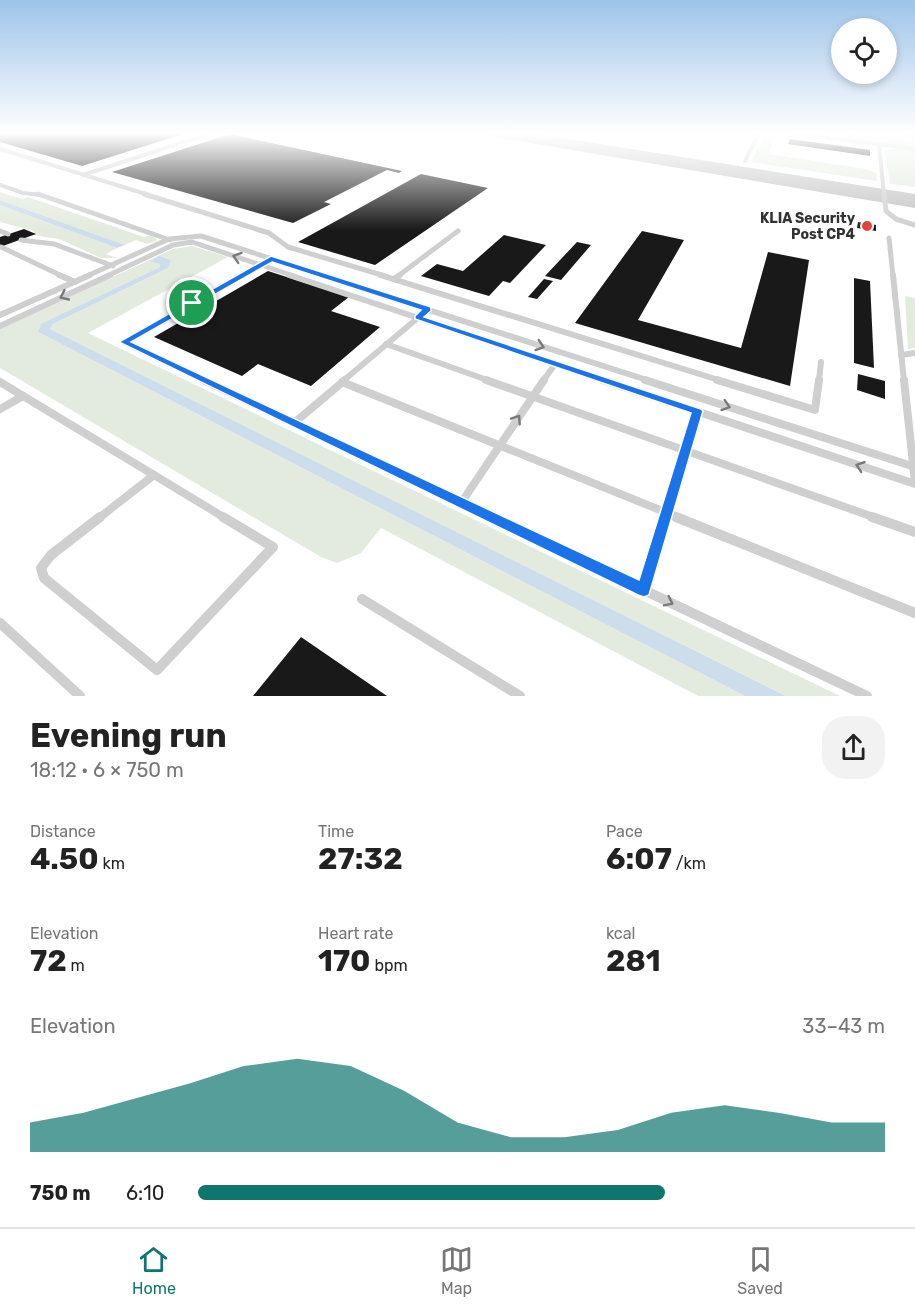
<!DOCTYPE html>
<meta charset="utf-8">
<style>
:root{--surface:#fff;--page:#f2f2f2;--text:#222;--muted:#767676;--line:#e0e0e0;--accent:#0f766e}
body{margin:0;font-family:Rubik,sans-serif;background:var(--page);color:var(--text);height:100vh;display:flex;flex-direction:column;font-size:22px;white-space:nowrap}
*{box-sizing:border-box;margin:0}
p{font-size:20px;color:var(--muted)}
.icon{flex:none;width:33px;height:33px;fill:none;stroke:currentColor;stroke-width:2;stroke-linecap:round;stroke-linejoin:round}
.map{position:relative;height:696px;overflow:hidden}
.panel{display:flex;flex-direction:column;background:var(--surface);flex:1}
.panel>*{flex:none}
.fabs{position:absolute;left:831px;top:18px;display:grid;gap:12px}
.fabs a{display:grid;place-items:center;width:66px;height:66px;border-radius:50%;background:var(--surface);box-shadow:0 3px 9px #0003;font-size:30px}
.pin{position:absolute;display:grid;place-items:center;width:51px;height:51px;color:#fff;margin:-26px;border:3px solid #fff;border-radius:50%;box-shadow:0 2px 6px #0007}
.round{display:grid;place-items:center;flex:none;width:63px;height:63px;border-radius:24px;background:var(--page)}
.head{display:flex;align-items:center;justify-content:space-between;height:102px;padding:0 30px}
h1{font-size:33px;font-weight:700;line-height:45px}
.figures{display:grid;grid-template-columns:repeat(3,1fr);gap:9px;height:102px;padding:6px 30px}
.figures div{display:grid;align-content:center}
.figures b{font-size:30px;font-weight:700}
.figures small{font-size:16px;font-weight:400}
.figures p{font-size:16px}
.chart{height:168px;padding:12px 30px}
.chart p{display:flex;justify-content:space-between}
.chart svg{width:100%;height:108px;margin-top:6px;fill:var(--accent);opacity:.7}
ul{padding:0 30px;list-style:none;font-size:20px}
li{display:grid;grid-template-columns:96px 72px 1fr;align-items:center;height:45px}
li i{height:15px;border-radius:8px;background:var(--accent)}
.menu{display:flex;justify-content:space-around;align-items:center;height:84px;border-top:2px solid var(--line);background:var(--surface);font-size:16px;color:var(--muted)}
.menu a{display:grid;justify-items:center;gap:3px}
.menu .on{color:var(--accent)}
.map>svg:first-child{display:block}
</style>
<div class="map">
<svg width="915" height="696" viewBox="0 0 915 696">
<rect width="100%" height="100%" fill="#fff"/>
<g fill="#e3ebde">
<polygon points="765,133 772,133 775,136 768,154 866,169 876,173 877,181 751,162"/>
<polygon points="846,133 906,140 915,143 915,148 851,140 846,138"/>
<polygon points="898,148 915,151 915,187 890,184 885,150"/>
<polygon points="0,192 22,199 28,197 144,237 150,235 158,240 148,244 136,240 125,245 0,200"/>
<polygon points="0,205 117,248 106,254 117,258 101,258 59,239 33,235 34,231 0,222"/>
<polygon points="192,246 228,257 88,333 840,696 786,696 50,329 53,324 168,268 170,260 159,257 151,260 160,264 160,267 42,324 38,332 745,696 698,696 381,528 361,553 337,563 321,557 0,368 0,329 173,249"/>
<polygon points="905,296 915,298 915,348 908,349"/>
</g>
<g fill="#ceddec">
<polygon points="0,200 125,245 117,248 0,205"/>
<polygon points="159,256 171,260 168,268 53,324 50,329 786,696 745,696 38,332 41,324 160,267 160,264 150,261"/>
</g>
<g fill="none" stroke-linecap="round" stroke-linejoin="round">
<g fill="#c3c3c3" fill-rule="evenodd">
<polygon points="492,133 531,133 915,194 915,208 500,138 494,137"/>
<polygon points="901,133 915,133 915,139 903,137"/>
</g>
</g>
<g fill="#191919">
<polygon points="0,133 183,133 183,134 82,166 0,142"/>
<polygon points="230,134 402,171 399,173 387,170 324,202 331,204 293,223 112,172"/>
<polygon points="790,139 870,150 870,156 788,144"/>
<polygon points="421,174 488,188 375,265 298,242"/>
<polygon points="858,222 876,225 876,231 857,228"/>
<polygon points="24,229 36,234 0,247 0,237"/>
<polygon points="642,231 684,240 638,320 741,348 768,252 809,260 790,386 575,323"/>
<polygon points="504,235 546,245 510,283 503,281 489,296 421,276 437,264 463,271"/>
<polygon points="577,242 591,245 561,280 545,276"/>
<polygon points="268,271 349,297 331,311 380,327 311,386 258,364 242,376 154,337"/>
<polygon points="854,278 870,281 874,368 854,363"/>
<polygon points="544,279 553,281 537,299 528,297"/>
<polygon points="858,374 885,381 885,399 857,390"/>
<polygon points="301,637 387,696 253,696"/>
</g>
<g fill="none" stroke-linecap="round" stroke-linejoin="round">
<g stroke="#cfcfcf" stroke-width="4">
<polyline points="790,133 915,149"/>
<polyline points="879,145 884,195"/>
<polyline points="0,149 149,195"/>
<polyline points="745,161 758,135 755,133"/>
<polyline points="83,175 205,135"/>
<polyline points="0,185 23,193 42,195"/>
</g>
<g stroke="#cfcfcf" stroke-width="5">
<polyline points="38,194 170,240"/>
<polyline points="144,194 269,233 288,247 385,276"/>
<polyline points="884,194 886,211 896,219 915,225"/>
<polyline points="0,231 8,234"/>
<polyline points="889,238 893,276"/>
<polyline points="21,240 54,244 113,266"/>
<polyline points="1,247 62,276"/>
<polyline points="87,276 169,239 201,236 325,276"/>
<polyline points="107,276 173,245 192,242 294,276"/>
<polyline points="240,276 261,264"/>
<polyline points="398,276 458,231"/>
</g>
<g stroke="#cfcfcf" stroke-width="6">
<polyline points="59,275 75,282"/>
<polyline points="289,275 608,381"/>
<polyline points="320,275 650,381"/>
<polyline points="380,275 722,381"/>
<polyline points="893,275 904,381"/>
<polyline points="394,279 400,275"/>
<polyline points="0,315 90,275"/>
<polyline points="0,326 110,275"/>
<polyline points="124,342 206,381"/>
<polyline points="124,342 242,275"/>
<polyline points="386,344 490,381"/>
<polyline points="901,355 915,353"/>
<polyline points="343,381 420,316"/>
<polyline points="543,381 555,364"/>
<polyline points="819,381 821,362"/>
</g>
<g stroke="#cfcfcf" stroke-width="8">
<polyline points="203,380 494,518"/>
<polyline points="486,380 876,518"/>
<polyline points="603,380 915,484"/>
<polyline points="645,380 912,466"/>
<polyline points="717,380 815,410 819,380"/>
<polyline points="904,380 915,482"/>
<polyline points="0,382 154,475"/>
<polyline points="342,382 680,518"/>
<polyline points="0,409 23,396"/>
<polyline points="294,423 345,380"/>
<polyline points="154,475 225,518"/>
<polyline points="461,503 544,380"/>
<polyline points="99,518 154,475"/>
<polyline points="665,518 697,411"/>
</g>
<g stroke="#cfcfcf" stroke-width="10">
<polyline points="100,517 51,555 41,568 44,578 157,670 273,547 223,517"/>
<polyline points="490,517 867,696"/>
<polyline points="676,517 915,613"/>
<polyline points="872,517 915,532"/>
<polyline points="644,590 666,517"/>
<polyline points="362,599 520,696"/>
<polyline points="0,623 80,696"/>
</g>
</g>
<defs><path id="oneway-chevron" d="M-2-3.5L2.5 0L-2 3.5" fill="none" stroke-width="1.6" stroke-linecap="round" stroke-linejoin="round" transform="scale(1.5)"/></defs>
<g stroke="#797979">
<use href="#oneway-chevron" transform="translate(237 257) rotate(-162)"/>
<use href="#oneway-chevron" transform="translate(64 296) rotate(155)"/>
<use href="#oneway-chevron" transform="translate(540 346) rotate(18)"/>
<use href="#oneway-chevron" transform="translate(726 406) rotate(18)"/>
<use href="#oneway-chevron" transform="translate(517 419) rotate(-56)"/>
<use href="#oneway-chevron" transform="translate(860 466) rotate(-161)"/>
<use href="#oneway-chevron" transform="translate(669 602) rotate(26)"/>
</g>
<linearGradient id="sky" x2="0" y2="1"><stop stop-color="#9dc4ea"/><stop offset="0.58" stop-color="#fff"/><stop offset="1" stop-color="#fff" stop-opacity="0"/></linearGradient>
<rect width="915" height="230" fill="url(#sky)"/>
<path fill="#1a73e8" stroke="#fff" stroke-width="1.5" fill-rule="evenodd" d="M271,256L431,307V311L424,317L701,409L703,411L649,595L644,597L638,595L119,342ZM272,262L421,310L415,316V319L691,413L639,580L131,342Z"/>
<circle fill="#e0443d" stroke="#fff" stroke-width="2" cx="867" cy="226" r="6"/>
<g text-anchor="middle" stroke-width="6" stroke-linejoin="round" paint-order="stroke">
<g font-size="14" font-weight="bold" fill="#323232" stroke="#fff" text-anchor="end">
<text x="855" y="223">KLIA Security<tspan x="855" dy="16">Post CP4</tspan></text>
</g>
</g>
</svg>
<div class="fabs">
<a><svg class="icon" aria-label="locate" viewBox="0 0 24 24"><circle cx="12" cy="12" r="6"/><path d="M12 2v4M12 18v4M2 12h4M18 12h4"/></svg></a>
</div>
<div class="pin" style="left:192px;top:303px;background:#1e9e55"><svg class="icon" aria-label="arrive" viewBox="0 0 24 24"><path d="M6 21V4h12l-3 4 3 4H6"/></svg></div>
</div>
<section class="panel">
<div class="head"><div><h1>Evening run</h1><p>18:12 · 6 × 750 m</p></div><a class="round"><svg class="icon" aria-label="share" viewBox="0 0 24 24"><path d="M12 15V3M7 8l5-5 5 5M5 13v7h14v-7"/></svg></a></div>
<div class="figures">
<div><p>Distance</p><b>4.50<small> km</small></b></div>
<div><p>Time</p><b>27:32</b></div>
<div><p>Pace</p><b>6:07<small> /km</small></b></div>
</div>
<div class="figures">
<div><p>Elevation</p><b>72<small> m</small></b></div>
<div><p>Heart rate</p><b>170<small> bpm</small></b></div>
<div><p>kcal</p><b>281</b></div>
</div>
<div class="chart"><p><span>Elevation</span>33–43 m</p>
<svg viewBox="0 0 160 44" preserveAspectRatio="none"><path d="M0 44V32L10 28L20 22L30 16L40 9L50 6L60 9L70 19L80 32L90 38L100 38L110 35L120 28L130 25L140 28L150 32L160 32V44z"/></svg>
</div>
<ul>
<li><b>750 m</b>6:10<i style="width:68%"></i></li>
</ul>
</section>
<nav class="menu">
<a class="on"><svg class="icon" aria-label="home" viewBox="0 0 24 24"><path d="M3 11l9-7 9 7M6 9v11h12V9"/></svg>Home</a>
<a><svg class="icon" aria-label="map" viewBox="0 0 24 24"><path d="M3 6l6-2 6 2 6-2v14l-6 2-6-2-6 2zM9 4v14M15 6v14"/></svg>Map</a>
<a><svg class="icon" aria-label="saved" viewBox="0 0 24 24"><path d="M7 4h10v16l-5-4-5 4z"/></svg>Saved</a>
</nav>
